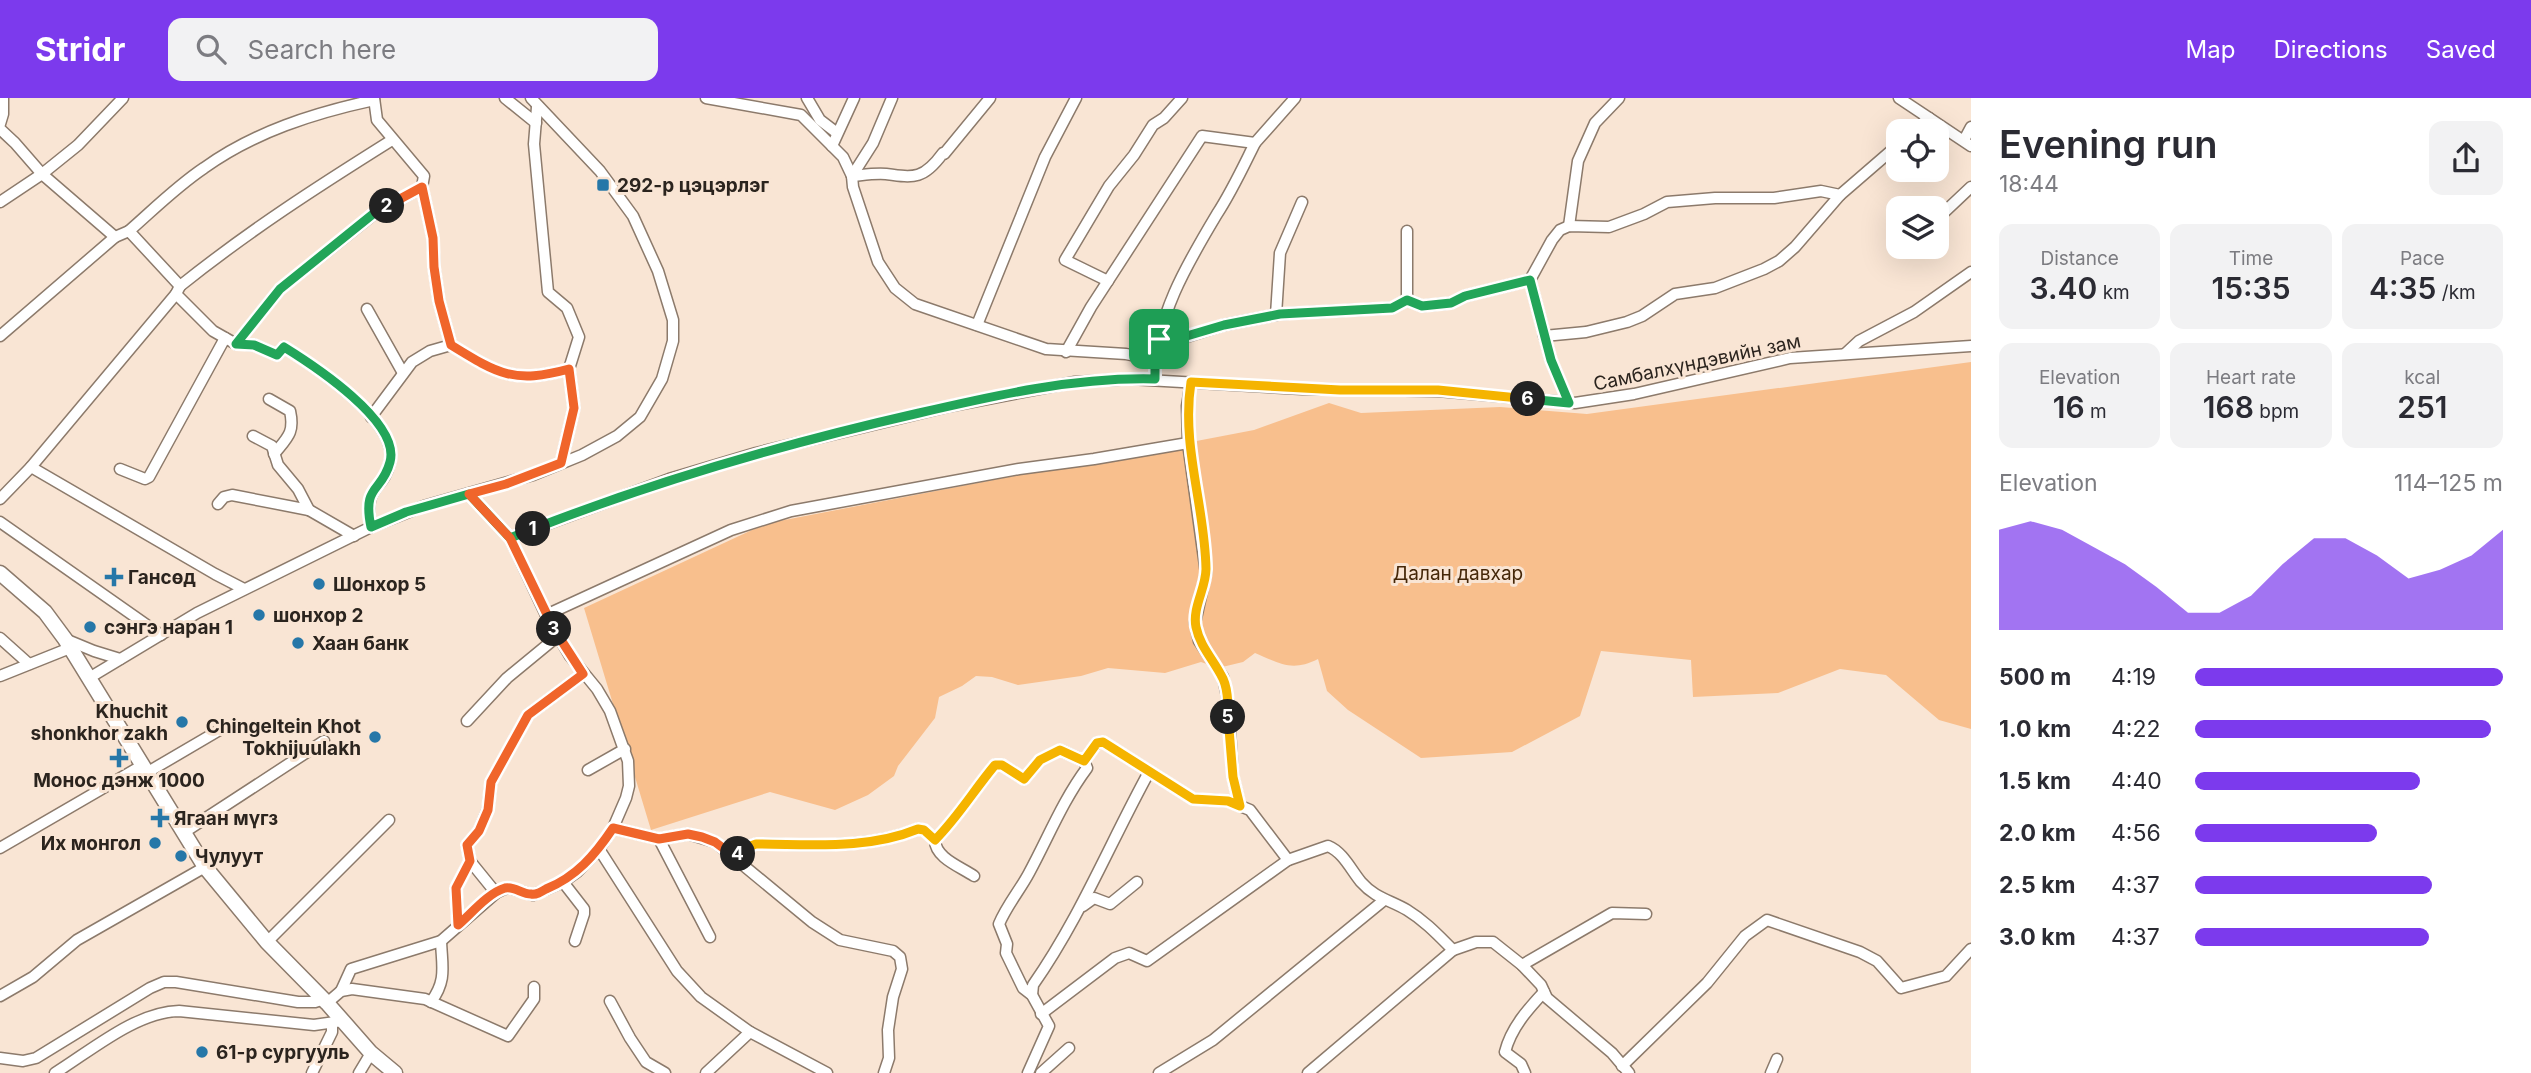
<!DOCTYPE html>
<meta charset="utf-8">
<style>
:root{--surface:#fff;--page:#f2f2f3;--text:#2b2b33;--muted:#7c7c81;--accent:#7c3aed}
body{margin:0;font-family:Inter,sans-serif;background:var(--page);color:var(--text);height:100vh;display:flex;flex-direction:column;font-size:26px;white-space:nowrap}
*{box-sizing:border-box;margin:0}
p{font-size:23px;color:var(--muted)}
.icon{flex:none;width:38px;height:38px;fill:none;stroke:currentColor;stroke-width:2;stroke-linecap:round;stroke-linejoin:round}
.map{position:relative;flex:1;overflow:hidden}
.panel{display:flex;flex-direction:column;background:var(--surface);width:560px}
.panel>*{flex:none}
.buttons{position:absolute;left:1886px;top:21px;display:grid;gap:14px}
.buttons a{display:grid;place-items:center;width:63px;height:63px;border-radius:14px;background:var(--surface);box-shadow:0 7px 28px #0002;font-size:35px}
.pin{position:absolute;display:grid;place-items:center;width:60px;height:60px;color:#fff;margin:-30px;border-radius:14px;box-shadow:0 4px 10px #0006}
.km{position:absolute;width:35px;height:35px;margin:-18px;border-radius:50%;background:#222;color:#fff;font-size:19px;line-height:35px;text-align:center}
.round{display:grid;place-items:center;flex:none;width:74px;height:74px;border-radius:14px;background:var(--page)}
.overview{display:flex;align-items:center;justify-content:space-between;height:119px;padding:0 28px}
h1{font-size:38px;font-weight:600;line-height:52px}
.stats{display:grid;grid-template-columns:repeat(3,1fr);gap:10px;height:119px;padding:7px 28px}
.stats div{display:grid;align-content:center;border-radius:14px;background:var(--page);text-align:center}
.stats b{font-size:30px;font-weight:600}
.stats small{font-size:19px;font-weight:400}
.stats p{font-size:19px}
.chart{height:196px;padding:14px 28px}
.chart p{display:flex;justify-content:space-between}
.chart svg{width:100%;height:126px;margin-top:7px;fill:var(--accent);opacity:.7}
ul{padding:0 28px;list-style:none;font-size:23px}
li{display:grid;grid-template-columns:112px 84px 1fr;align-items:center;height:52px}
li i{height:18px;border-radius:9px;background:var(--accent)}
header{display:flex;align-items:center;gap:42px;box-sizing:border-box;height:98px;padding:0 35px;background:var(--accent);color:#fff}
header strong{font-size:33px}
nav{display:flex;gap:38px;margin-inline-start:auto;font-size:24px}
.search{width:490px;height:63px;background:var(--page);display:flex;align-items:center;gap:18px;box-sizing:border-box;padding:0 24px;border-radius:14px;color:var(--muted);font-size:26px}
main{display:flex;flex:1;min-height:0}
.map>svg:first-child{display:block}
</style>
<header>
<strong>Stridr</strong>
<div class="search"><svg class="icon" aria-label="search" viewBox="0 0 24 24"><circle cx="10" cy="10" r="6"/><path d="M15 15l6 6"/></svg>Search here</div>
<nav><a>Map</a><a>Directions</a><a>Saved</a></nav>
</header>
<main>
<div class="map">
<svg width="1971" height="975" viewBox="0 0 1971 975">
<rect width="100%" height="100%" fill="#f9e5d4"/>
<path fill="#f8bf8d" d="M1971,264V631L1939,622L1886,577L1840,571L1778,595L1693,599L1691,562L1601,553L1580,618L1512,654L1421,660L1348,612L1327,593L1318,561C1292,574 1281,566 1255,555L1243,564L1218,570L1201,564L1165,575L1108,570L1081,578L1018,587L992,579L976,578L962,588L939,599L935,620L898,668L894,678L868,697L835,712L770,694L651,732L584,510L752,432L774,424L1254,332L1329,305L1361,315L1500,309L1587,316Z"/>
<g fill="none" stroke-linecap="round" stroke-linejoin="round">
<defs>
<g id="minor">
<polyline points="505,0 536,25"/>
<polyline points="706,0 801,17 843,59 852,78 853,89 878,164 895,190 915,206 1046,251 1126,256 1155,262"/>
<polyline points="807,0 820,22 837,35"/>
<polyline points="1899,0 1929,20 1913,33"/>
<polyline points="537,9 534,46 548,194 567,210 579,239 569,271 574,310 561,365"/>
<polyline points="1929,20 1971,48"/>
<polyline points="0,26 3,16 3,0"/>
<path d="M0,31L15,45L42,76L115,139L129,133L180,188L176,196L213,233L236,246L254,247L277,257L284,249C313,267 400,324 390,364C383,395 363,385 371,429"/>
<polyline points="1964,42 1971,29"/>
<polyline points="832,48 854,0"/>
<path d="M852,78C863,77 875,75 886,76C915,80 924,81 943,55L944,56L990,0"/>
<polyline points="852,78 873,45 892,0"/>
<polyline points="422,89 433,140 434,169 439,203 451,247"/>
<polyline points="0,104 42,76 78,47 123,0"/>
<polyline points="1937,121 1971,89"/>
<polyline points="1569,128 1578,63 1595,25 1619,0"/>
<path d="M129,133C153,112 177,88 204,70C254,34 314,15 374,2"/>
<polyline points="1407,133 1407,202"/>
<polyline points="1108,183 1065,162 1109,88 1134,57 1153,27 1164,20 1182,0"/>
<path d="M180,188C250,132 317,89 392,42"/>
<polyline points="367,211 403,275"/>
<polyline points="1276,217 1280,155 1302,104"/>
<polyline points="977,227 1045,59 1076,0"/>
<polyline points="0,238 115,139"/>
<polyline points="1544,238 1586,234 1627,224 1642,218 1675,196 1715,190 1764,171 1779,163 1795,149 1840,97"/>
<polyline points="1159,241 1180,241 1224,227 1280,216 1392,210 1407,202 1422,208 1451,205 1465,198 1530,182"/>
<polyline points="236,246 280,191 374,116 422,89 424,78 377,22 374,0"/>
<polyline points="1066,254 1091,209 1202,38 1255,45 1295,0"/>
<polyline points="1845,256 1859,243 1914,214 1971,174"/>
<path d="M1155,281C1154,221 1187,166 1217,116C1232,93 1243,69 1255,45"/>
<path d="M269,301L290,313C295,335 287,340 274,356"/>
<polyline points="1569,305 1551,262 1530,182 1552,142 1560,132 1569,128 1609,129 1644,116 1667,104 1715,100 1774,100 1821,93 1840,97 1899,46"/>
<path d="M371,319L412,264L430,253L451,247C498,276 514,286 569,271"/>
<polyline points="253,338 272,348 278,367 298,391 309,412 354,438"/>
<polyline points="1188,345 1206,475 1195,525 1199,543 1223,579 1228,603 1233,679 1240,708"/>
<polyline points="31,369 215,476 244,491"/>
<polyline points="120,371 145,381 149,379 225,240"/>
<polyline points="0,401 31,369 176,196"/>
<polyline points="218,406 224,399 232,397 309,412"/>
<polyline points="0,424 161,537"/>
<polyline points="510,440 669,381 756,355 951,308 1075,284 1130,281 1302,291 1438,293 1575,305 1634,296 1790,260 1971,248"/>
<polyline points="546,517 731,432 791,413 1019,371 1094,361 1188,345 1187,308 1191,284"/>
<polyline points="0,540 29,566"/>
<polyline points="65,541 94,553 120,561"/>
<polyline points="0,578 70,550"/>
<polyline points="89,580 197,515 371,429 424,408 533,377 582,357 617,338 640,319 662,281 673,243 673,222 658,173 633,118 600,73 531,0"/>
<polyline points="467,623 507,580 558,538"/>
<polyline points="588,672 625,651"/>
<polyline points="148,674 223,630"/>
<polyline points="613,730 659,741 688,736 715,744 812,824 840,842 893,853 900,859 902,871 893,899 888,932 889,960 884,975"/>
<polyline points="183,735 324,643"/>
<polyline points="659,741 710,839"/>
<path d="M935,742C958,719 974,692 995,667H1002L1024,681L1040,662L1060,652L1084,663L1097,645L1103,644L1193,701L1228,703L1250,712L1288,762"/>
<polyline points="0,750 143,667"/>
<polyline points="599,751 677,873 701,899 750,934 827,975"/>
<path d="M735,759L745,750L756,746C811,746 866,752 918,731L924,732L935,742C935,760 961,769 974,778"/>
<polyline points="563,784 584,811 584,816 575,843"/>
<polyline points="496,795 470,763 467,747 479,733 488,711 491,684 528,617 583,576"/>
<polyline points="1083,808 1094,800 1110,806 1137,784"/>
<polyline points="458,827 456,790 470,763"/>
<polyline points="267,844 389,722"/>
<polyline points="1522,867 1612,815 1646,816"/>
<polyline points="341,893 351,871 441,843 496,795 504,791 510,790 533,797 563,784 577,774 599,751 613,730 626,700 629,688 628,663 610,613 597,591 570,558 546,517 510,440 469,396"/>
<path d="M1032,897L1033,887C1080,820 1110,745 1149,674"/>
<polyline points="0,898 33,879 77,842 205,769"/>
<polyline points="610,903 630,940 646,964 665,975"/>
<path d="M431,904C447,882 442,869 441,843"/>
<polyline points="327,905 341,893 352,891 425,901 508,938 534,901 534,889"/>
<path d="M1041,916L1115,860L1129,855L1147,863L1288,762L1328,748C1343,754 1351,772 1361,784C1375,800 1390,802 1407,812C1425,823 1438,837 1453,852L1476,844H1493L1522,867L1541,887L1547,900L1612,955L1629,975"/>
<polyline points="0,960 23,963 36,960 150,890 164,884 176,884 298,904 315,904 324,901"/>
<polyline points="1622,968 1707,885 1745,838 1767,822 1860,854 1877,863 1901,890 1946,878 1971,851"/>
<path d="M55,975C92,952 136,914 179,913L314,927L342,923"/>
<polyline points="312,975 332,934 332,925"/>
<polyline points="359,975 371,955"/>
<polyline points="706,975 750,934"/>
<path d="M1028,975L1049,928L1032,897L1023,890L1006,855L1007,846L999,826C1007,807 1020,792 1029,775C1048,740 1063,702 1087,670L1084,663"/>
<polyline points="1041,975 1069,950"/>
<polyline points="1159,975 1213,942 1383,803"/>
<polyline points="1308,975 1453,852"/>
<path d="M1525,975L1521,966L1505,954C1511,930 1528,911 1544,894"/>
<polyline points="1771,975 1777,961"/>
</g>
<polyline id="major" points="0,475 45,514 65,541 205,769 267,844 327,905 371,955 395,975"/>
</defs>
<use href="#minor" stroke="#8c7a6b" stroke-width="13"/>
<use href="#major" stroke="#8c7a6b" stroke-width="17"/>
<use href="#minor" stroke="#fff" stroke-width="10"/>
<use href="#major" stroke="#fff" stroke-width="14"/>
</g>
<g fill="none" stroke-linecap="round" stroke-linejoin="round">
<defs>
<path id="split-1" d="M533,431C659,382 787,345 919,315C997,297 1075,279 1155,281V262L1159,241"/>
<path id="split-2" d="M387,108L373,116L280,191L236,246L254,247L277,257L284,249C313,267 401,324 390,364C382,395 362,386 371,429L406,414L469,396L510,440L533,431"/>
<path id="split-3" d="M387,108L422,89L433,140L434,169L439,203L451,247C498,276 514,286 569,271L574,310L561,365L506,386L469,396L510,440L554,531"/>
<path id="split-4" d="M554,531L583,576L528,617L491,684L488,712L479,733L467,747L470,763L456,790L458,827C471,816 488,795 505,790C514,788 522,796 531,796C536,797 541,794 546,791C576,779 595,757 613,730L659,741L688,736L702,739L715,744L735,759L738,756"/>
<path id="split-5" d="M738,756L745,750L756,746C811,746 867,752 918,731L924,732L935,742C958,719 974,692 995,667H1002L1024,681L1040,662L1060,652L1084,663L1097,645L1103,644L1193,701L1228,703L1240,708L1233,679L1228,619"/>
<path id="split-6" d="M1228,619C1228,605 1228,588 1221,577C1212,560 1200,548 1196,529C1192,510 1206,490 1206,471C1205,408 1181,348 1191,284L1340,292H1438L1528,301"/>
<polyline id="split-7" points="1159,241 1180,240 1224,227 1280,216 1392,210 1407,202 1422,208 1451,205 1465,198 1530,182 1551,262 1569,305 1528,301"/>
</defs>
<use href="#split-1" stroke="#fff" stroke-width="14"/>
<use href="#split-2" stroke="#fff" stroke-width="14"/>
<use href="#split-3" stroke="#fff" stroke-width="14"/>
<use href="#split-4" stroke="#fff" stroke-width="14"/>
<use href="#split-5" stroke="#fff" stroke-width="14"/>
<use href="#split-6" stroke="#fff" stroke-width="14"/>
<use href="#split-7" stroke="#fff" stroke-width="14"/>
<use href="#split-1" stroke="#22a559" stroke-width="9"/>
<use href="#split-2" stroke="#22a559" stroke-width="9"/>
<use href="#split-3" stroke="#f0652b" stroke-width="9"/>
<use href="#split-4" stroke="#f0652b" stroke-width="9"/>
<use href="#split-5" stroke="#f5b400" stroke-width="9"/>
<use href="#split-6" stroke="#f5b400" stroke-width="9"/>
<use href="#split-7" stroke="#22a559" stroke-width="9"/>
</g>
<g fill="#2677a8" stroke="#f9e5d4" stroke-width="2.5">
<rect x="596" y="80" width="14" height="14" rx="3.5"/>
<path d="M110.5 468.5h7v7h7v7h-7v7h-7v-7h-7v-7h7z"/>
<circle cx="319" cy="486" r="7"/>
<circle cx="259" cy="517" r="7"/>
<circle cx="90" cy="529" r="7"/>
<circle cx="298" cy="545" r="7"/>
<circle cx="182" cy="624" r="7"/>
<circle cx="375" cy="639" r="7"/>
<path d="M115.5 649.5h7v7h7v7h-7v7h-7v-7h-7v-7h7z"/>
<path d="M156.5 709.5h7v7h7v7h-7v7h-7v-7h-7v-7h7z"/>
<circle cx="155" cy="745" r="7"/>
<circle cx="181" cy="758" r="7"/>
<circle cx="202" cy="954" r="7"/>
</g>
<g text-anchor="middle" stroke-width="6" stroke-linejoin="round" paint-order="stroke">
<g font-size="19" font-weight="bold" fill="#2b241e" stroke="#f9e5d4" text-anchor="start">
<text x="617" y="94">292-р цэцэрлэг</text>
<text x="128" y="486">Гансөд</text>
<text x="333" y="493">Шонхор 5</text>
<text x="273" y="524">шонхор 2</text>
<text x="104" y="536">сэнгэ наран 1</text>
<text x="312" y="552">Хаан банк</text>
<text x="168" y="620" text-anchor="end">Khuchit<tspan x="168" dy="22">shonkhor zakh</tspan></text>
<text x="361" y="635" text-anchor="end">Chingeltein Khot<tspan x="361" dy="22">Tokhijuulakh</tspan></text>
<text x="119" y="689" text-anchor="middle">Монос дэнж 1000</text>
<text x="174" y="727">Ягаан мүгз</text>
<text x="141" y="752" text-anchor="end">Их монгол</text>
<text x="195" y="765">Чулуут</text>
<text x="216" y="961">61-р сургууль</text>
</g>
<g font-size="19" fill="#2b241e" stroke="#f9e5d4">
<text transform="translate(1697 264) rotate(-12)" y="7">Самбалхүндэвийн зам</text>
</g>
<g font-size="19" fill="#452708" stroke="#f9e5d4">
<text x="1458" y="482">Далан давхар</text>
</g>
</g>
</svg>
<div class="buttons">
<a><svg class="icon" aria-label="locate" viewBox="0 0 24 24"><circle cx="12" cy="12" r="6"/><path d="M12 2v4M12 18v4M2 12h4M18 12h4"/></svg></a>
<a><svg class="icon" aria-label="layers" viewBox="0 0 24 24"><path d="M12 4l9 5-9 5-9-5zM3 14l9 5 9-5"/></svg></a>
</div>
<div class="pin" style="left:1159px;top:241px;background:#1e9e55"><svg class="icon" aria-label="arrive" viewBox="0 0 24 24"><path d="M6 21V4h12l-3 4 3 4H6"/></svg></div>
<b class="km" style="left:533px;top:431px">1</b>
<b class="km" style="left:387px;top:108px">2</b>
<b class="km" style="left:554px;top:531px">3</b>
<b class="km" style="left:738px;top:756px">4</b>
<b class="km" style="left:1228px;top:619px">5</b>
<b class="km" style="left:1528px;top:301px">6</b>
</div>
<section class="panel">
<div class="overview"><div><h1>Evening run</h1><p>18:44</p></div><a class="round"><svg class="icon" aria-label="share" viewBox="0 0 24 24"><path d="M12 15V3M7 8l5-5 5 5M5 13v7h14v-7"/></svg></a></div>
<div class="stats">
<div><p>Distance</p><b>3.40<small> km</small></b></div>
<div><p>Time</p><b>15:35</b></div>
<div><p>Pace</p><b>4:35<small> /km</small></b></div>
</div>
<div class="stats">
<div><p>Elevation</p><b>16<small> m</small></b></div>
<div><p>Heart rate</p><b>168<small> bpm</small></b></div>
<div><p>kcal</p><b>251</b></div>
</div>
<div class="chart"><p><span>Elevation</span>114–125 m</p>
<svg viewBox="0 0 160 44" preserveAspectRatio="none"><path d="M0 44V9L10 6L20 9L30 15L40 21L50 29L60 38L70 38L80 32L90 21L100 12L110 12L120 18L130 26L140 23L150 18L160 9V44z"/></svg>
</div>
<ul>
<li><b>500 m</b>4:19<i style="width:100%"></i></li>
<li><b>1.0 km</b>4:22<i style="width:96%"></i></li>
<li><b>1.5 km</b>4:40<i style="width:73%"></i></li>
<li><b>2.0 km</b>4:56<i style="width:59%"></i></li>
<li><b>2.5 km</b>4:37<i style="width:77%"></i></li>
<li><b>3.0 km</b>4:37<i style="width:76%"></i></li>
</ul>
</section>
</main>
